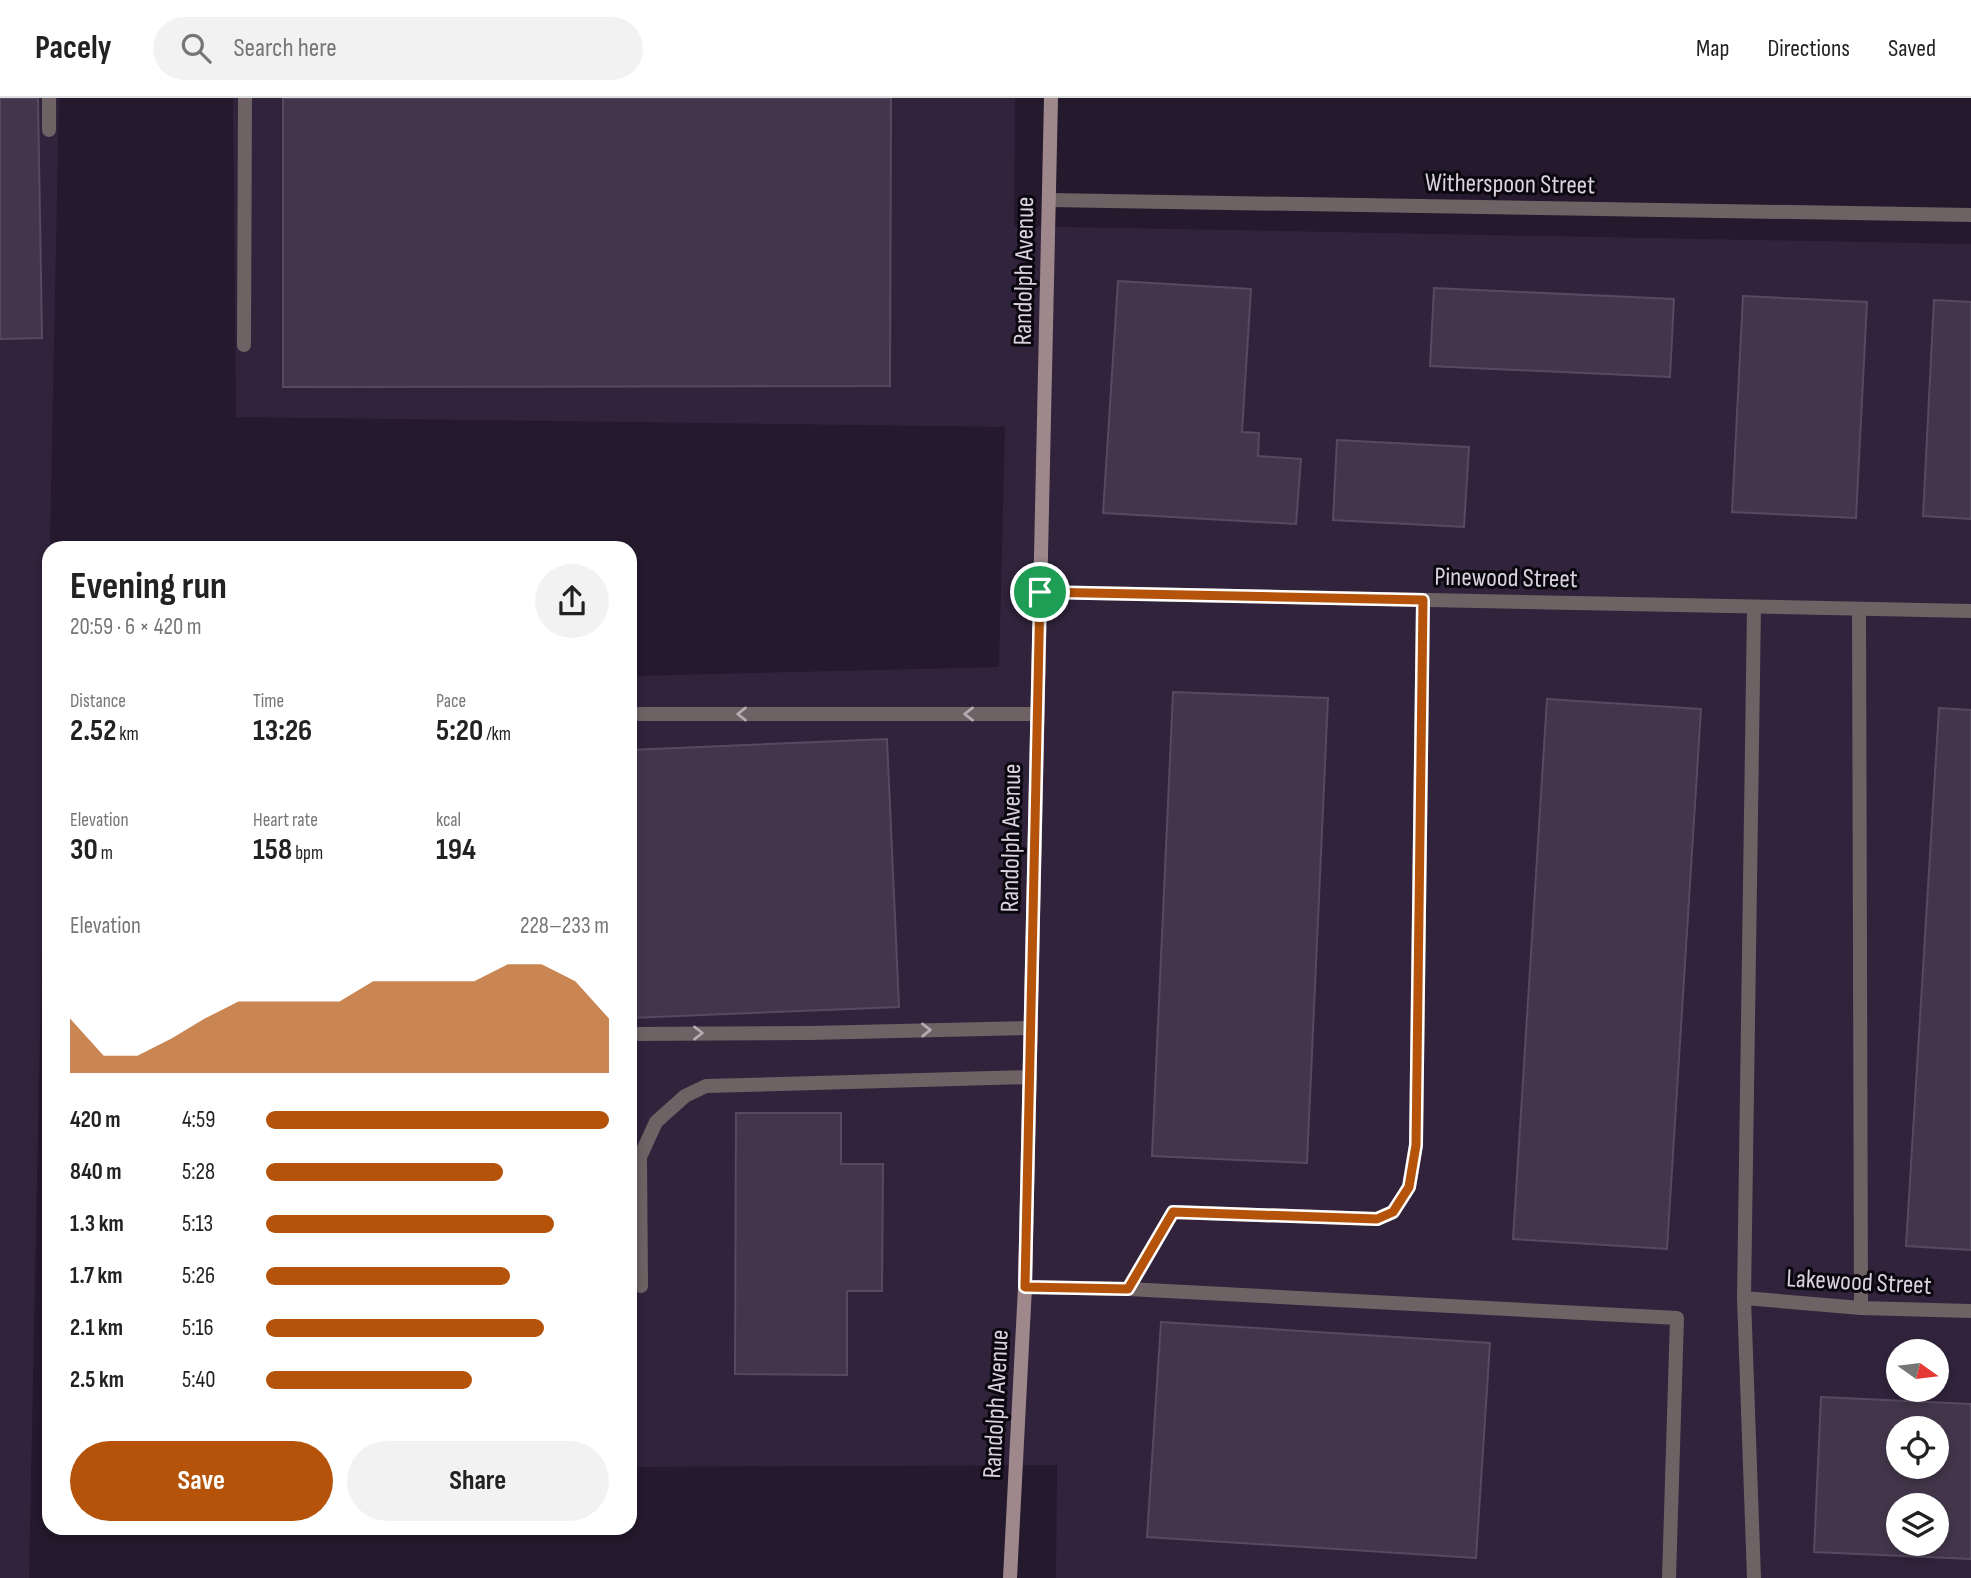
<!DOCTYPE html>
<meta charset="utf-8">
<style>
:root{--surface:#fff;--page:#f2f2f2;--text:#222;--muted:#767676;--line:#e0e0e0;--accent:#b45309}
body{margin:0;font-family:"Sofia Sans Condensed",sans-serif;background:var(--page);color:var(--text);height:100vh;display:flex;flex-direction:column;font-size:26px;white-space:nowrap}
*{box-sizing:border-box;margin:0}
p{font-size:23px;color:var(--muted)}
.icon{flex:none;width:38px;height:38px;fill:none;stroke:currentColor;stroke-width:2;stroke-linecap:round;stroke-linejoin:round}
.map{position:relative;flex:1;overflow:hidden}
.drawer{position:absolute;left:42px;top:443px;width:595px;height:994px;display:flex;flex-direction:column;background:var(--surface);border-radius:21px;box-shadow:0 4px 10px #0003}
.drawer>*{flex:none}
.needle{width:46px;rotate:104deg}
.fabs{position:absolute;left:1886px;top:1241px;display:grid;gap:14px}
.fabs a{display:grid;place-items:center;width:63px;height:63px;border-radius:50%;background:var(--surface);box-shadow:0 4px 10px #0003;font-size:35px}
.pin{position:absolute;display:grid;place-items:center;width:60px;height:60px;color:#fff;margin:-30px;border:4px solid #fff;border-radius:50%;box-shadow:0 2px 7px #0007}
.round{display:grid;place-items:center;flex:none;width:74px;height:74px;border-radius:37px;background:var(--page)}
.head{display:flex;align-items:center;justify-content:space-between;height:119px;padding:0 28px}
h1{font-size:38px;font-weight:700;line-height:52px}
.stats{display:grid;grid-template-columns:repeat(3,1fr);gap:10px;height:119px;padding:7px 28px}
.stats div{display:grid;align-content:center}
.stats b{font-size:30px;font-weight:700}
.stats small{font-size:19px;font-weight:400}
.stats p{font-size:19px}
.chart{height:196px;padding:14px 28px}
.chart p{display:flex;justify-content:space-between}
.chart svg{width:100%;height:126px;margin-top:7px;fill:var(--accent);opacity:.7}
.cta{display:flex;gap:14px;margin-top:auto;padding:14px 28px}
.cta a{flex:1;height:80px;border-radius:42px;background:var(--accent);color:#fff;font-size:28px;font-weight:700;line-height:80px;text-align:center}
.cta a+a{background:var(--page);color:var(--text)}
ul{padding:0 28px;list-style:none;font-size:23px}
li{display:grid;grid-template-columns:112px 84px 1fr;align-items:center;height:52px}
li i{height:18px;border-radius:9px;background:var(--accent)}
header{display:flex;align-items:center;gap:42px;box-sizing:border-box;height:98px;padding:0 35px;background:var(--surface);border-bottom:2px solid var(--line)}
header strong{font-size:33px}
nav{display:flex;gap:38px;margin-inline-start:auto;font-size:24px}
.search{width:490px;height:63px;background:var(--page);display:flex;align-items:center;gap:18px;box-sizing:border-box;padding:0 24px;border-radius:38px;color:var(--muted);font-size:26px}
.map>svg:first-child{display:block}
</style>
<header>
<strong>Pacely</strong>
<div class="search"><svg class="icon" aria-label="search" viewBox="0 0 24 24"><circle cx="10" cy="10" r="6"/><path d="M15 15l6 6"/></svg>Search here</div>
<nav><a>Map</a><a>Directions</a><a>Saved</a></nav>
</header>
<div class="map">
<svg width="1971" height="1480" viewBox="0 0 1971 1480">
<rect width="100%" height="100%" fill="#25192d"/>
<g fill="#30233b" fill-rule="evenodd">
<polygon points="0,0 59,0 29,1480 0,1480"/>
<path d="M233,0H1015L1014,128L1971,146V1480H1056L1057,1367L630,1369V578L999,569L1005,329L236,319ZM1899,1253H1937V1292H1899ZM1899,1330H1937V1368H1899ZM1899,1407H1937V1446H1899Z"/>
</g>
<g fill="#43364b" stroke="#564a60" stroke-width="2" fill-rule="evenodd">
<polygon points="0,0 38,0 42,240 0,241"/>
<polygon points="283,0 891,0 890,288 283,289"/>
<polygon points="1118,183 1251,191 1242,334 1259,335 1258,358 1301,361 1296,426 1103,415"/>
<polygon points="1434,190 1674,201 1670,279 1430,268"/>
<polygon points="1743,198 1867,204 1856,420 1732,414"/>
<polygon points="1934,202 1971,204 1971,421 1923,418"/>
<polygon points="1337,342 1469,349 1464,429 1333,422"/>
<polygon points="1173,594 1328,600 1307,1065 1152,1058"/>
<polygon points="1547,601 1701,611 1667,1151 1513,1141"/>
<polygon points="1939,610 1971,612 1971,1152 1906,1148"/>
<polygon points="887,641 899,909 630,920 630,652"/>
<polygon points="736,1015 841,1015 841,1066 883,1066 882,1193 847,1193 847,1277 735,1276"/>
<polygon points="1161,1224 1490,1245 1476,1460 1147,1439"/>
<path d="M1821,1299L1971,1306V1461L1814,1454ZM1899,1330H1937V1368H1899ZM1899,1407H1937V1446H1899Z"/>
</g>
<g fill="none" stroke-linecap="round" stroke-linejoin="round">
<g stroke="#6f6264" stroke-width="14">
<polyline points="49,0 49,32"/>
<polyline points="244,247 245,0"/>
<polyline points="1754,509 1744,1200 1754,1480"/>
<polyline points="1859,511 1861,1210"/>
<polyline points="630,616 1037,616"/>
<polyline points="630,936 810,935 1030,930"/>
<polyline points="641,1188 640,1059 656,1024 685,998 706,988 1030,979"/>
<polyline points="1025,1189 1128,1191 1677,1220 1669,1480"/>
<polyline points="1128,1191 1173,1114 1377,1121 1393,1114 1409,1089 1416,1047 1423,502"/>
<polyline points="1744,1200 1861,1210 1971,1213"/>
</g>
<g stroke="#6f6264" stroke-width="14">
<polyline points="1049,102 1971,117"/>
<polyline points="1040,494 1971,513"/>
</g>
<polyline stroke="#9e888c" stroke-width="14" points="1010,1480 1025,1189 1051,0"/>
</g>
<defs><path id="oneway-chevron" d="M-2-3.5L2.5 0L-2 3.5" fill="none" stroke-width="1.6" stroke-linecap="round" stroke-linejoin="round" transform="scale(1.75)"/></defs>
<g stroke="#b4abb4">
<use href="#oneway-chevron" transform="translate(742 616) rotate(180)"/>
<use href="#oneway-chevron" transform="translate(969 616) rotate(180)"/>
<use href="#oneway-chevron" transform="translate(926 932) rotate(-1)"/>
<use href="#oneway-chevron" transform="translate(698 935)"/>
</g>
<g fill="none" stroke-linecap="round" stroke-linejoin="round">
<defs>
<polygon id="route" points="1040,494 1423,502 1416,1047 1409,1089 1393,1114 1377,1121 1173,1114 1128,1191 1025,1189"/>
</defs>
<use href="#route" stroke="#fff" stroke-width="14"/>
<use href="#route" stroke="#b45309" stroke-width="9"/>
</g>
<g text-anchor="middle" stroke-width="6" stroke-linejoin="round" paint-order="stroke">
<g font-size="26" fill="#d9d2df" stroke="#0b070f">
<text transform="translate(1510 85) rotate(1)" y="9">Witherspoon Street</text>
<text transform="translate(1023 173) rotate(-89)" y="9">Randolph Avenue</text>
<text transform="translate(1506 479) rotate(1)" y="9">Pinewood Street</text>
<text transform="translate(1010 740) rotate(-89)" y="9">Randolph Avenue</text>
<text transform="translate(1859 1183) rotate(3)" y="9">Lakewood Street</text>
<text transform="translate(995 1306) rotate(-87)" y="9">Randolph Avenue</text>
</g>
</g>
</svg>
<div class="fabs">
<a><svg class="needle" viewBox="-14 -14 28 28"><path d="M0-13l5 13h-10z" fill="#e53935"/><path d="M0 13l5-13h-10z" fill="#767676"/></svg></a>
<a><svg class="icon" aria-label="locate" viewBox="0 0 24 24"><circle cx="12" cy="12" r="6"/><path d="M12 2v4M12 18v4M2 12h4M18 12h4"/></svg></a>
<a><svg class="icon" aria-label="layers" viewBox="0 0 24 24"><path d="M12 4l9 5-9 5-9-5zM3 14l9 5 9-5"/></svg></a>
</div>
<div class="pin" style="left:1040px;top:494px;background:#1e9e55"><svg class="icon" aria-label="arrive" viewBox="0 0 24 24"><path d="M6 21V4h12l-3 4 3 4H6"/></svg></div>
<section class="drawer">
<div class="head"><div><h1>Evening run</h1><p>20:59 · 6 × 420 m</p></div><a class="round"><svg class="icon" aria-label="share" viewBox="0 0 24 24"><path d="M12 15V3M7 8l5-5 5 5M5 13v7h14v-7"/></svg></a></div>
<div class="stats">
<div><p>Distance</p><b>2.52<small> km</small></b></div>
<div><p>Time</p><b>13:26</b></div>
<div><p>Pace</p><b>5:20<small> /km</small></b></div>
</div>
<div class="stats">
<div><p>Elevation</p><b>30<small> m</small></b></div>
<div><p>Heart rate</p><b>158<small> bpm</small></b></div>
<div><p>kcal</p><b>194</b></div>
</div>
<div class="chart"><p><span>Elevation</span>228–233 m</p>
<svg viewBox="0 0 160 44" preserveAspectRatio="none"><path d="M0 44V25L10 38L20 38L30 32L40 25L50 19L60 19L70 19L80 19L90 12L100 12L110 12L120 12L130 6L140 6L150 12L160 25V44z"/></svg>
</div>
<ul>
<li><b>420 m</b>4:59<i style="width:100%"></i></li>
<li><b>840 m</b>5:28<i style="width:69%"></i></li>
<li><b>1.3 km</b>5:13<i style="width:84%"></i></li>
<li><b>1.7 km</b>5:26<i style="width:71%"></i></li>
<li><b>2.1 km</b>5:16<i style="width:81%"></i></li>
<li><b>2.5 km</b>5:40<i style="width:60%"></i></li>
</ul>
<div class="cta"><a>Save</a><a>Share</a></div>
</section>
</div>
